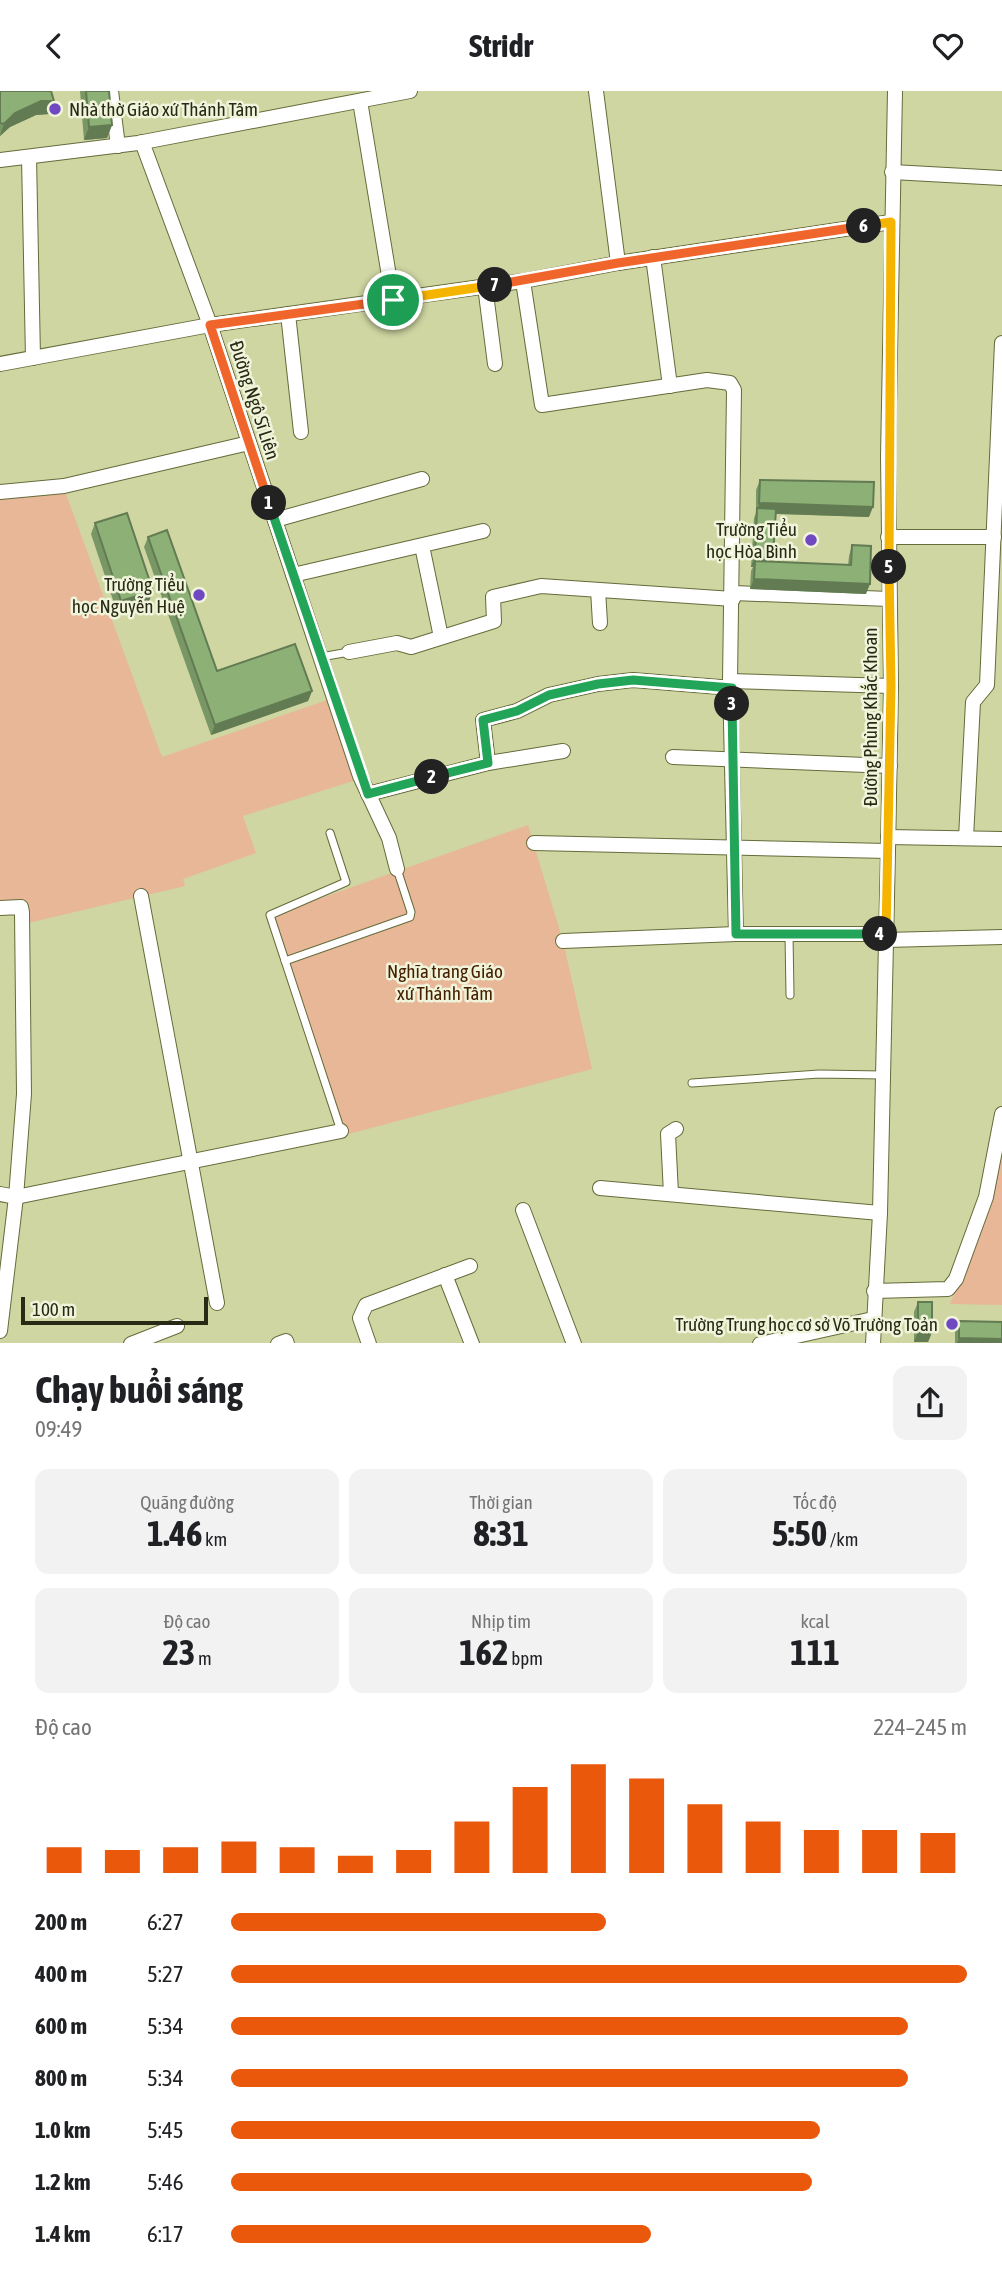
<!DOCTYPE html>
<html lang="vi">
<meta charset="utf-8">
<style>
:root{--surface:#fff;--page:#f2f2f2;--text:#202124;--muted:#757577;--accent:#ea580c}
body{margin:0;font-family:"Asap Condensed",sans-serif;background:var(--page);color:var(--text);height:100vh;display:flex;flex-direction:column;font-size:26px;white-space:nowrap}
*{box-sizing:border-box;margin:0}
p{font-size:23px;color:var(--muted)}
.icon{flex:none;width:38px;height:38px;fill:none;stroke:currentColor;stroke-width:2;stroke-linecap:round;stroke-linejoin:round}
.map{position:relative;height:1252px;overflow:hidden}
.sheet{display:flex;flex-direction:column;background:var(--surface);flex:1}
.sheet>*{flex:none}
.scale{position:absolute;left:21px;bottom:18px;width:187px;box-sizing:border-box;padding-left:7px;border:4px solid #282a15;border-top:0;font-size:19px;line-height:24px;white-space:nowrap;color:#282a15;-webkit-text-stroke:5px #f0f4da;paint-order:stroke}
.pin{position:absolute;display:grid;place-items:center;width:60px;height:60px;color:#fff;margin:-30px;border:4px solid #fff;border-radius:50%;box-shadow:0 2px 7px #0007}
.km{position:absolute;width:35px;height:35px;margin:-18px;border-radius:50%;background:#222;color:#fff;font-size:19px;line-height:35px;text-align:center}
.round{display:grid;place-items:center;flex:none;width:74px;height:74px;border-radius:14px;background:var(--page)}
.overview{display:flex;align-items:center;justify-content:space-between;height:119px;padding:0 35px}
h1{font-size:38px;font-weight:700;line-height:52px}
.metrics{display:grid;grid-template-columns:repeat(3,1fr);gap:10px;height:119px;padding:7px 35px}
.metrics div{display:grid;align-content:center;border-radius:14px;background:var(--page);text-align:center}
.metrics b{font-size:35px;font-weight:700}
.metrics small{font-size:19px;font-weight:400}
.metrics p{font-size:19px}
.chart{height:196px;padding:14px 35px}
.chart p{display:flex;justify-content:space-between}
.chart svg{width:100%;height:126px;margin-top:7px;stroke:var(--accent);stroke-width:6}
ul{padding:0 35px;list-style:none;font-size:23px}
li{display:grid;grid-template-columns:112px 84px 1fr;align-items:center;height:52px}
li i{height:18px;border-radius:9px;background:var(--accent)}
header{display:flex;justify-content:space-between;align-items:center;height:91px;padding:0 35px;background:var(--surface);font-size:32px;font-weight:700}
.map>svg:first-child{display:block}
</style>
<header><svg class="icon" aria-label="back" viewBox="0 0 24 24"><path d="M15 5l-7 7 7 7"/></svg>Stridr<svg class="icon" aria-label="heart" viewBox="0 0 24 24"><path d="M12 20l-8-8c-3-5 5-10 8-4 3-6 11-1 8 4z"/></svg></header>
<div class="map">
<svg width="1002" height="1253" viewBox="0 0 1002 1253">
<rect width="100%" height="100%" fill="#cfd6a2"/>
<g fill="#e7b798">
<polygon points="65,400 162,666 330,608 356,689 243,725 256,762 183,788 185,795 28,832 27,821 0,813 0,405"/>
<polygon points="528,734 563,850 592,978 345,1044 273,824"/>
<polygon points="1002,1053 1002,1214 950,1213 958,1193"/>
</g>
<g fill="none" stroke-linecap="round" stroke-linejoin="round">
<defs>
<g id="service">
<polyline points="321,566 349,561"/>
<polyline points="330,742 346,791 270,824 341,1040"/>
<polyline points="789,844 790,904"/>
<polyline points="285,870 410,826 411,821 397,778"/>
<polyline points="692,992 819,983 883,984"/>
</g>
<g id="minor">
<polyline points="111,0 118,55"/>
<polyline points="596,0 618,172"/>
<polyline points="360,10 393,209"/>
<polyline points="142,51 210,234 360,685 389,747 397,778"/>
<polyline points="29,66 33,267"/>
<polyline points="0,69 138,52 410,0"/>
<polyline points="892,81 1002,87"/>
<polyline points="653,166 670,295"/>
<polyline points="523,190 542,314 707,289 730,292 734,299 730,590 736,843"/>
<polyline points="485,195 495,273"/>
<polyline points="288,223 301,341"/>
<polyline points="0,273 210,234 523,190 618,172 891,131"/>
<polyline points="0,401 64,395 249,352"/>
<polyline points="275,429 422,388"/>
<polyline points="888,446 994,446"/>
<polyline points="422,455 441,546"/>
<polyline points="293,484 483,440"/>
<polyline points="598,499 600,532"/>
<polyline points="733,502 889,508"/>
<polyline points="349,561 397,552 411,556 494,530 493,506 541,495 733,508"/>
<polyline points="730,590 891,595"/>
<polyline points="673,666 890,675"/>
<polyline points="488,672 483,629 517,620 549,604 598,593 633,589 732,597"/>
<polyline points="368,703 488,672 563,660"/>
<polyline points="888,746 1002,748"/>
<polyline points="966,747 973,611 987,594 1002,252"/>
<polyline points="534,752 888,760"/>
<polyline points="141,805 217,1212"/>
<polyline points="0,817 21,816 22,821 24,1003 16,1106 0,1240"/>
<polyline points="886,849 1002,846"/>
<polyline points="563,850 736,843 886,843"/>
<polyline points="600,1097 880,1122"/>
<polyline points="0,1103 16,1106 341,1040"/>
<polyline points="671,1103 668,1043 676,1038"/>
<polyline points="523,1119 574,1253"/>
<polyline points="445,1184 472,1253"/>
<polyline points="874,1200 948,1198 956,1188 986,1106 1002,1023"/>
<polyline points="131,1253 177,1235"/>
<polyline points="278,1253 286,1250 287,1253"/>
<polyline points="369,1253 360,1227 366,1214 470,1175"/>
<polyline points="760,1253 873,1228"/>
<polyline points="873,1253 880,1122 888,760 891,595 888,366 895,0"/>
</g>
</defs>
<use href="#service" stroke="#666b3a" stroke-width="9"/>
<use href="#minor" stroke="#666b3a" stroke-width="16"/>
<use href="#service" stroke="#fff" stroke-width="7"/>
<use href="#minor" stroke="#fff" stroke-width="14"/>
</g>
<g fill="#789765">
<polygon points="0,0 54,10 49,23 36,24 10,36 0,45"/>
<polygon points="80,0 109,0 112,34 107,47 84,49"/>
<polygon points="760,389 869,426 776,423 773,467 772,471 848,474 849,465 852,454 866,503 750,498 751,480 753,476 751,476 754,427 756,422 756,399"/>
<polygon points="95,432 153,500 149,510 117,521 91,443"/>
<polygon points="148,446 217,580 312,600 308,610 211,644 144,456"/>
<polygon points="918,1211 932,1241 928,1251 914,1251 914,1221"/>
<polygon points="959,1230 1002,1252 955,1252 955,1240"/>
</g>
<g fill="#627b53">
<polygon points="41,10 54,10 49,23 36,24 10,36 0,45 4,33 15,22"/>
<polygon points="112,34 107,47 84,49 89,36"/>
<polygon points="759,412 873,416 869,426 757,422"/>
<polygon points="755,466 773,467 770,477 755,470 753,476 751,476"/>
<polygon points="754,488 870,493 866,503 750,498"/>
<polygon points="153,500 149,510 117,521 121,510"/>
<polygon points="312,600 308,610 211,644 215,634"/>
<polygon points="918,1241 932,1241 928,1251 914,1251"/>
<polygon points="959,1247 1002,1248 1002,1252 957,1252"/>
</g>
<g fill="#8cb076" stroke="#627b53" stroke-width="2">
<polygon points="0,0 51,0 54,10 41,10 15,22 4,33 0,32"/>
<polygon points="86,0 109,0 112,34 89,36"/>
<polygon points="760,389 874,391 873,416 759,412"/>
<polygon points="757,417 776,418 773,467 755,466"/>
<polygon points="127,422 153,500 121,510 95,432"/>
<polygon points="167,439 217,580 295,553 312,600 215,634 148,446"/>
<polygon points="852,454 871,455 870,493 754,488 755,470 851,474"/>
<rect x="918" y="1211" width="14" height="30"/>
<polygon points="959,1230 1002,1231 1002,1248 959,1247"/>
</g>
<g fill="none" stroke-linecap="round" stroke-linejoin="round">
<defs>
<polyline id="split-1" points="269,412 210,234 393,209"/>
<polyline id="split-2" points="269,412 368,703 432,686"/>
<polyline id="split-3" points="432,686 488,672 483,629 517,620 549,604 598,593 633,589 732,597 732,613"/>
<polyline id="split-4" points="732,613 736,843 880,843"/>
<polyline id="split-5" points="880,843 886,843 891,595 889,476"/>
<polyline id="split-6" points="864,135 891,131 889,476"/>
<polyline id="split-7" points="495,194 618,172 864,135"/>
<polyline id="split-8" points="393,209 495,194"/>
</defs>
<use href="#split-1" stroke="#fff" stroke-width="14"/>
<use href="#split-2" stroke="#fff" stroke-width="14"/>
<use href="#split-3" stroke="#fff" stroke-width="14"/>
<use href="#split-4" stroke="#fff" stroke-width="14"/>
<use href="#split-5" stroke="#fff" stroke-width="14"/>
<use href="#split-6" stroke="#fff" stroke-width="14"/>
<use href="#split-7" stroke="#fff" stroke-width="14"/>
<use href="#split-8" stroke="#fff" stroke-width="14"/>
<use href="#split-1" stroke="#f0652b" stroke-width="9"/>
<use href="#split-2" stroke="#22a559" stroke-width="9"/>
<use href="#split-3" stroke="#22a559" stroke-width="9"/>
<use href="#split-4" stroke="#22a559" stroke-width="9"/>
<use href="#split-5" stroke="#f5b400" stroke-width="9"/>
<use href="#split-6" stroke="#f5b400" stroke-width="9"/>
<use href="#split-7" stroke="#f0652b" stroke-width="9"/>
<use href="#split-8" stroke="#f5b400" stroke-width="9"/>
</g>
<g fill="#7049c2" stroke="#f0f4da" stroke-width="2.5">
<circle cx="55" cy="18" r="7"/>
<circle cx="811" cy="449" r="7"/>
<circle cx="199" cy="504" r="7"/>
<circle cx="952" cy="1233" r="7"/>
</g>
<g text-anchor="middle" stroke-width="5" stroke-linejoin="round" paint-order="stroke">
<g font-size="19" fill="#282a15" stroke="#f0f4da" text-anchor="end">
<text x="69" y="25" text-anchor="start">Nhà thờ Giáo xứ Thánh Tâm</text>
<text x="797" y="445">Trường Tiểu<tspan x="797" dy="22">học Hòa Bình</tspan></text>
<text x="185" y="500">Trường Tiểu<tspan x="185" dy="22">học Nguyễn Huệ</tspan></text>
<text x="938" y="1240">Trường Trung học cơ sở Võ Trường Toản</text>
</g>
<g font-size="19" fill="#282a15" stroke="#f0f4da">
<text transform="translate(255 309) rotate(72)" y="7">Đường Ngô Sĩ Liên</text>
<text transform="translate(870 626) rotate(-90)" y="7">Đường Phùng Khắc Khoan</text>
</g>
<g font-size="19" fill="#472001" stroke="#f0f4da">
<text x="445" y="887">Nghĩa trang Giáo<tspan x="445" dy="22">xứ Thánh Tâm</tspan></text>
</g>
</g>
</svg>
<div class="scale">100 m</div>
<div class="pin" style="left:393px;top:209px;background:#1e9e55"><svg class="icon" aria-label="arrive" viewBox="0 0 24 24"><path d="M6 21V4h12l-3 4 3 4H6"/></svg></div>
<b class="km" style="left:269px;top:412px">1</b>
<b class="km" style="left:432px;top:686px">2</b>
<b class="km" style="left:732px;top:613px">3</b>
<b class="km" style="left:880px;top:843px">4</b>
<b class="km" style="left:889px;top:476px">5</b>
<b class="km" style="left:864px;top:135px">6</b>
<b class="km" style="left:495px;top:194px">7</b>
</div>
<section class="sheet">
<div class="overview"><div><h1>Chạy buổi sáng</h1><p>09:49</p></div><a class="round"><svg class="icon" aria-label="share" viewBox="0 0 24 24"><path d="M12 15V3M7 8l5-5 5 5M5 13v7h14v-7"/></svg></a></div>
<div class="metrics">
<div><p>Quãng đường</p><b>1.46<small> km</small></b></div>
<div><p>Thời gian</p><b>8:31</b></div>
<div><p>Tốc độ</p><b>5:50<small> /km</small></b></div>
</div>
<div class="metrics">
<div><p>Độ cao</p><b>23<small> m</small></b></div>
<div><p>Nhịp tim</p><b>162<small> bpm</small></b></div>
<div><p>kcal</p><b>111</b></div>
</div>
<div class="chart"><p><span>Độ cao</span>224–245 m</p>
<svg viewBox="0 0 160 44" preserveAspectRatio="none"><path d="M5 44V35M15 44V36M25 44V35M35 44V33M45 44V35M55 44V38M65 44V36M75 44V26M85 44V14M95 44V6M105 44V11M115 44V20M125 44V26M135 44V29M145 44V29M155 44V30"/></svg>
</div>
<ul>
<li><b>200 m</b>6:27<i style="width:51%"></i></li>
<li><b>400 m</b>5:27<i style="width:100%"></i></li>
<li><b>600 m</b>5:34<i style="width:92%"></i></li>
<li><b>800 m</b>5:34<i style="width:92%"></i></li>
<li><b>1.0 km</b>5:45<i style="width:80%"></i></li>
<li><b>1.2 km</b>5:46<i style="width:79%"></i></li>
<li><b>1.4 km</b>6:17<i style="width:57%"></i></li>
</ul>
</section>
